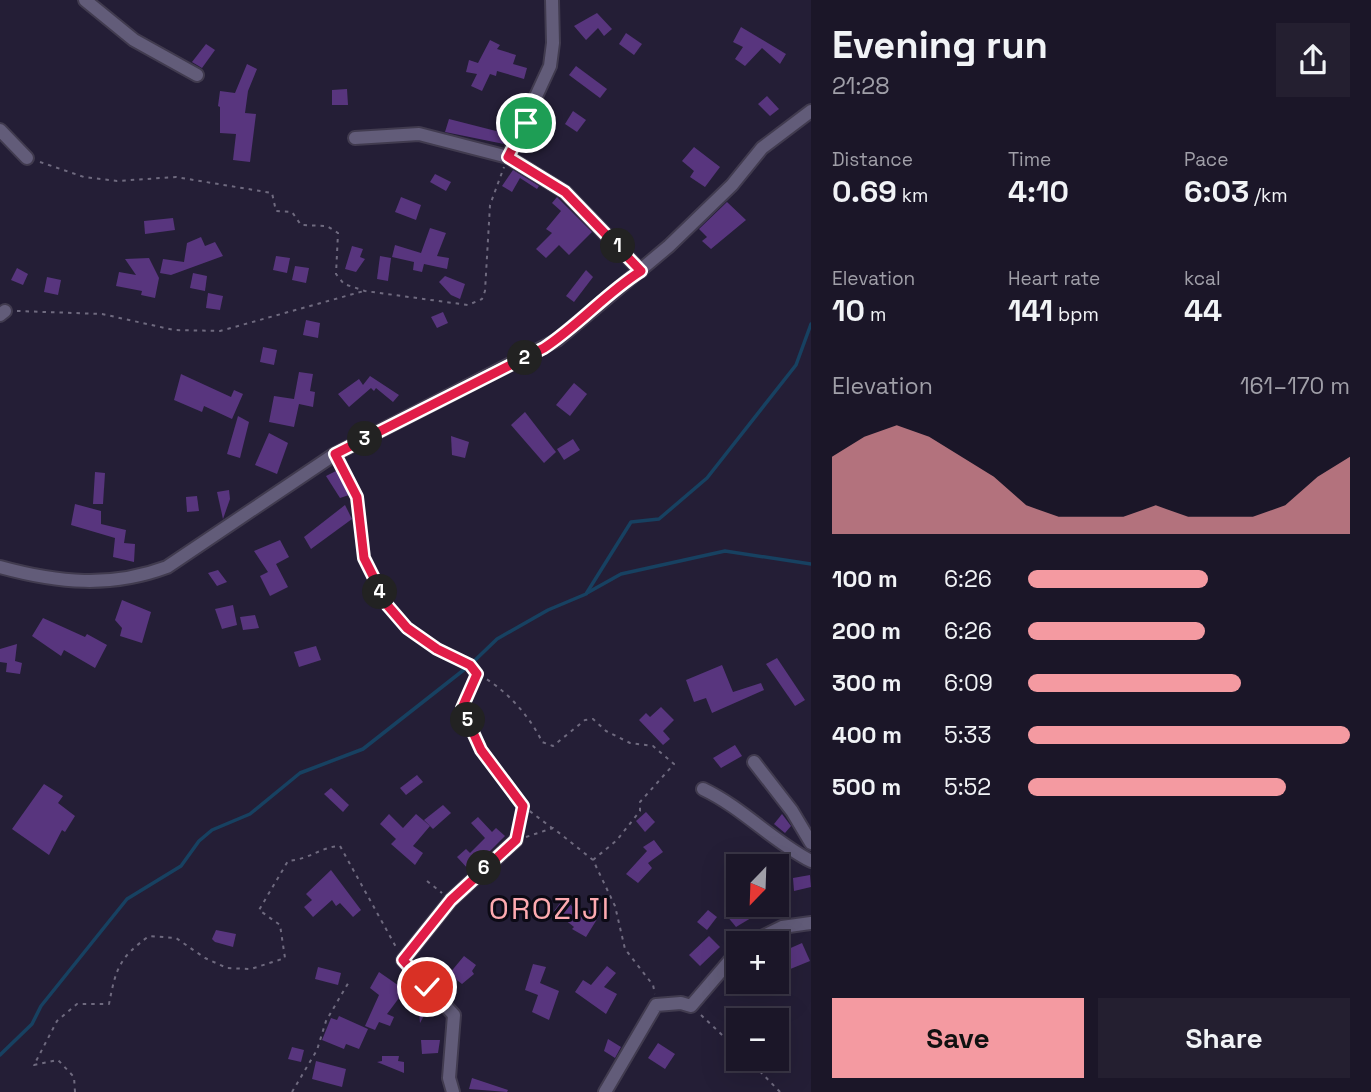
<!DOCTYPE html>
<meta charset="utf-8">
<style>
:root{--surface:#1b1628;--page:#241f30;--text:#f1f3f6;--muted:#a09fa8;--line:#393545;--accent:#f49aa1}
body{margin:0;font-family:"Space Grotesk",sans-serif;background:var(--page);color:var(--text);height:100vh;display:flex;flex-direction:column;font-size:26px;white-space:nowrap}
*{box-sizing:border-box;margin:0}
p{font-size:23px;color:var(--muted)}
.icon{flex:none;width:38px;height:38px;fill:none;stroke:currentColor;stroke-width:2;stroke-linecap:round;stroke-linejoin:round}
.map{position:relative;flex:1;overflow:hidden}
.panel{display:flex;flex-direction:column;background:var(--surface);width:560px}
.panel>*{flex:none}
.needle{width:46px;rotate:203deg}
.buttons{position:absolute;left:726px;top:854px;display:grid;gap:14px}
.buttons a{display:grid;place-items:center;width:63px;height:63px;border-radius:0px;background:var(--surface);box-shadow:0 7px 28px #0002,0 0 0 2px var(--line);font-size:35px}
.pin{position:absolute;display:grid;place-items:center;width:60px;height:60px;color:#fff;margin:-30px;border:4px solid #fff;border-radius:50%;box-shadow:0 2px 7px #0007}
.km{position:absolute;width:35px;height:35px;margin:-18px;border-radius:50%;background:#222;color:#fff;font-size:19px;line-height:35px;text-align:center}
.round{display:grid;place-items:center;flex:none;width:74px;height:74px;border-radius:0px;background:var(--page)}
.head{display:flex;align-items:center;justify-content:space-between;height:119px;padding:0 21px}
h1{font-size:38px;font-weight:600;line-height:52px}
.metrics{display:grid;grid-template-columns:repeat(3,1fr);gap:10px;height:119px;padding:7px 21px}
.metrics div{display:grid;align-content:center}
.metrics b{font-size:30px;font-weight:600}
.metrics small{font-size:19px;font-weight:400}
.metrics p{font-size:19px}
.chart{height:196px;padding:14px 21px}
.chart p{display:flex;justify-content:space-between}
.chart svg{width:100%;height:126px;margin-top:7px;fill:var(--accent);opacity:.7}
.cta{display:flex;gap:14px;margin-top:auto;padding:14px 21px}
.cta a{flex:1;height:80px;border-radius:0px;background:var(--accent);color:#111;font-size:28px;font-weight:600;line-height:80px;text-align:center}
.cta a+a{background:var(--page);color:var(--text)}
ul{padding:0 21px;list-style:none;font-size:23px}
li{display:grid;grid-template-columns:112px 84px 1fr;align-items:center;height:52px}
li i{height:18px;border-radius:9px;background:var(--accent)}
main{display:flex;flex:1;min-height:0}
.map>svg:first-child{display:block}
</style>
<main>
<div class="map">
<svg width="811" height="1092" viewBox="0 0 811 1092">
<rect width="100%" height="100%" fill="#241e36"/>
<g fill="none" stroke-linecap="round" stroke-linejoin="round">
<g stroke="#174161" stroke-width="3.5">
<polyline points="587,593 621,574 725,551 811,564"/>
<polyline points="0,1055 32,1024 41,1006 127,899 181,866 199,841 212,830 250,814 300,773 363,749 470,665 497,639 548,610 586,594 631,522 659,519 707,478 796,365 811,324"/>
</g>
</g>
<g fill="#58357e">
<polygon points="597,13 612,29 604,36 598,28 586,40 574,26"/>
<polygon points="741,27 786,54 780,64 762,48 745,66 735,59 743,47 733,42"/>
<polygon points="626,33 642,44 634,55 619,44"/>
<polygon points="490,40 500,45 497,49 516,55 513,64 527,68 524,79 497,71 496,76 490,74 482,91 471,86 477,74 466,72 469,60 478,63"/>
<polygon points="206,44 215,50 202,68 192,62"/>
<polygon points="247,64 257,69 248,91 245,113 256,114 250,162 233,160 236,134 220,133 220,107 218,106 220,91 235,93"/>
<polygon points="576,66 607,89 600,98 569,75"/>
<polygon points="347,89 348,105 332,105 332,90"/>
<polygon points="767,96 779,109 770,116 758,104"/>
<polygon points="573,111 586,120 577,132 565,124"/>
<polygon points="449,119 496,131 499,119 512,122 504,144 445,132"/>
<polygon points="694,147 720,167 705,187 690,177 694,171 682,161"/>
<polygon points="513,170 539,186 537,189 520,178 512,192 502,186"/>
<polygon points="435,174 451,182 446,191 430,182"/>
<polygon points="401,197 421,205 416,220 395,212"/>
<polygon points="557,197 592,232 569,255 559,245 546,258 536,249 552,233 546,229 561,211 552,203"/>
<polygon points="727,202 746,220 711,249 702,241 707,237 699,229"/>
<polygon points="173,218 175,230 145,234 144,221"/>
<polygon points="430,228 446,233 437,256 449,258 447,269 424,264 422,272 413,270 414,262 392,257 395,245 421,253"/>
<polygon points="201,237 205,246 215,242 223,256 171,275 160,273 163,259 184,262 187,243"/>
<polygon points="352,246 363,249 360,257 365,259 356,272 345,269"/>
<polygon points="276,256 290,258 287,273 273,270"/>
<polygon points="380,256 391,258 388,281 377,279"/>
<polygon points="149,258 159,278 155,298 141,295 142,291 116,286 119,272 136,275 125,259"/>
<polygon points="295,266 309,268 306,283 292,280"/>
<polygon points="17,268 28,274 23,285 11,280"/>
<polygon points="586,270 593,277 574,302 566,296"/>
<polygon points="193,273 207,276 205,291 190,288"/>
<polygon points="445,276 465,284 460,299 451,295 439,282"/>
<polygon points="47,277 61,280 58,295 44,292"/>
<polygon points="208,293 223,296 220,310 206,308"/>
<polygon points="443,312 448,323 437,328 431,317"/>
<polygon points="306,320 320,323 318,338 303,335"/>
<polygon points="263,347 277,350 274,365 260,362"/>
<polygon points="299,372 313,374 310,391 315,392 313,407 299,404 294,427 269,422 274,396 294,399"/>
<polygon points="181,374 231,397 234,390 243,394 232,419 204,406 202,412 174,400"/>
<polygon points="370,376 399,395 393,402 376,388 374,391 371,388 349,407 338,394 359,379 363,385"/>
<polygon points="574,383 587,394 570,416 556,405"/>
<polygon points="525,412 556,452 544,463 511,425"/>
<polygon points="238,416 249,422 240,458 227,454"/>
<polygon points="269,433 288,443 277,474 255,465"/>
<polygon points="451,436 469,442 465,458 452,455"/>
<polygon points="573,439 580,450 564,460 557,449"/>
<polygon points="336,471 349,495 340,498 326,476"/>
<polygon points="95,472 105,473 103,504 93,504"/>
<polygon points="229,490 230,499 223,519 217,492"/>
<polygon points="197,496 199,511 187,512 186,497"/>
<polygon points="75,504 101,511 101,524 126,530 124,543 135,544 134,562 113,557 115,538 71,525"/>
<polygon points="345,505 352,519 311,549 304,537"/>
<polygon points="280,540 289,557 276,564 288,587 270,596 260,576 268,572 254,551"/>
<polygon points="218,570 227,582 217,586 208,573"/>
<polygon points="122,600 151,612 142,643 120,636 122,628 115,620"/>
<polygon points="233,605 237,625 222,629 215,609"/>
<polygon points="255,615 259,628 243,630 240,617"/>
<polygon points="43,618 85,637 87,634 107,645 95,668 64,650 61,656 32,636"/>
<polygon points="17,644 15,661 22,663 20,674 6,672 7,663 0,662 0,649"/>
<polygon points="316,646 321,660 299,667 294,652"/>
<polygon points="777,658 805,700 795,706 766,664"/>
<polygon points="722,665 733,692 761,683 764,690 712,713 706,698 694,702 686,680"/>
<polygon points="661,707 674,720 663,731 670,739 663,745 639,720 646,713 650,717"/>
<polygon points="735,745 742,756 721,768 713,758"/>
<polygon points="417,775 423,782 406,795 400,788"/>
<polygon points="44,784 63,796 58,803 75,816 65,832 62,830 49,855 12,829"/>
<polygon points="331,788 349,805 343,812 324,794"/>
<polygon points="443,805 451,813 433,829 424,820"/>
<polygon points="646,812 655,822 645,832 636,821"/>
<polygon points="389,814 403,828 416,814 430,826 413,846 423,853 415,865 391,844 396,839 380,824"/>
<polygon points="782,814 791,826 785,833 774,824"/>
<polygon points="478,817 492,832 496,828 505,836 470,871 457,857 466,849 470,853 485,838 471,823"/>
<polygon points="654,840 663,852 648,863 652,868 638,883 626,874 647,851 643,847"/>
<polygon points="331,870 361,910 353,917 340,903 336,906 332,900 313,917 304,907 312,900 306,894"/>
<polygon points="810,875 811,887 794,891 793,878"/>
<polygon points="563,899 582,914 586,908 599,916 586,937 572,929 574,927 554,911"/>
<polygon points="742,905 747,905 756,915 736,927 727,916"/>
<polygon points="708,910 717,917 707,930 697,922"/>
<polygon points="216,930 236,934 233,947 215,942 212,939"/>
<polygon points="709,936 720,947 700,966 689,955"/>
<polygon points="802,943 810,961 783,972 777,954"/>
<polygon points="464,956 476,965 472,971 474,974 462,984 449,974"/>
<polygon points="533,964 546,967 540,983 559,991 549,1020 532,1012 538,995 525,990"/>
<polygon points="607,966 616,973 604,987 617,994 606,1014 575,992 583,980 591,985"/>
<polygon points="318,967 341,973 338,985 315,979"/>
<polygon points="379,972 405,990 387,1014 394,1017 390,1026 379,1022 375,1030 365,1026 379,995 370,988"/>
<polygon points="422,996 431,1003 420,1023 418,1003"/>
<polygon points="339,1016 368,1029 359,1049 346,1044 344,1049 322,1040 331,1018 337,1020"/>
<polygon points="608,1039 621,1047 615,1058 604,1051"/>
<polygon points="421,1040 440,1040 438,1053 422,1054"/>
<polygon points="658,1043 675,1054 665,1069 648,1058"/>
<polygon points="292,1047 304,1050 301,1062 288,1059"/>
<polygon points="382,1056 399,1056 398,1061 404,1062 404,1073 377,1062 382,1061"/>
<polygon points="316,1061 346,1069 342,1087 312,1079"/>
<polygon points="472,1078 508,1090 507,1092 469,1089"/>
</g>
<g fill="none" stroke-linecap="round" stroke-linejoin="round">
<defs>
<g id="street">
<polyline points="85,0 134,40 197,75"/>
<polyline points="552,0 553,43 550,66 508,157 565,192 641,271"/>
<polyline points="0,130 27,158"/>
<polyline points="355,138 419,134 508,157"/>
<polyline points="0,315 5,311"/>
<path d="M0,567C58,583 111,588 167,567L335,454L557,340L669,246L732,185L762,148L811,111"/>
<polyline points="754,762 792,811 811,843"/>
<path d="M703,789C743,808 772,841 811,861"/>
<polyline points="750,943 782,927 811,923"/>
<polyline points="453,1092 449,1078 454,1015 403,960 451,900 516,840"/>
<polyline points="605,1092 656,1005 681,1003 691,1006 738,951"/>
</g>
</defs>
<use href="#street" stroke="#413b4f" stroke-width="16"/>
<g stroke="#6f6a7f" stroke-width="2" stroke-dasharray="3.5 5" stroke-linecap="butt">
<polyline points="40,162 84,177 117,181 176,177 272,193 276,211 292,212 301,225 327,226 338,233 336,274 344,284 365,291 468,305 482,299 485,291 490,205 504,167"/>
<polyline points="17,311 102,314 174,330 220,331 364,291"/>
<polyline points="340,464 357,497 364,558 389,606 407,628 437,649 470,665 476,673"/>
<polyline points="523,806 552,828"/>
<path d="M519,828L523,806L481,750L462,708L477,674C503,686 531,717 542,742L553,746L585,720L593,719L606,731L630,743L653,746L674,764L640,802V811L617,840L593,860"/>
<polyline points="526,837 553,828 593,860 615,906 625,949 653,985 655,994"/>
<polyline points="427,881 442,893"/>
<polyline points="701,1015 738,1050"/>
<polyline points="748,1059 780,1092"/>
<path d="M75,1092L74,1077L58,1060L34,1065L57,1021L77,1004H109C116,968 119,958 149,936L176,938L205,958L227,968L251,969L285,958L280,925L259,910L288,861C311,859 320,847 340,846L396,947"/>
<polyline points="292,1092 317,1050 326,1021 350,980"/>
</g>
<use href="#street" stroke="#625c79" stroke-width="12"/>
</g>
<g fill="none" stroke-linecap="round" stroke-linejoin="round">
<defs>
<path id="route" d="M427,987L403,960L451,900L516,840L523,806L481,750L462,708L477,674L470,665L437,649L407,628L388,606L364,558L357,497L335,454L544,348C579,325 606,293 641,271L565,192L508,157L526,123"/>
</defs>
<use href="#route" stroke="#fff" stroke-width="14"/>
<use href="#route" stroke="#e11d48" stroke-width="9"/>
</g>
<g text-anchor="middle" stroke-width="6" stroke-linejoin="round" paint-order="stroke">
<g font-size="30" letter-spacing="2" fill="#feaab0" stroke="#0c0a15">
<text x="550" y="919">OROZIJI</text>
</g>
</g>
</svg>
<div class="buttons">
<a><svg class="needle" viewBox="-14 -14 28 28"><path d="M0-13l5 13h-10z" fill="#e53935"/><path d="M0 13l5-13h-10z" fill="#a09fa8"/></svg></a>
<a>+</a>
<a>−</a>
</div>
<div class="pin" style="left:526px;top:123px;background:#1e9e55"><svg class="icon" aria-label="arrive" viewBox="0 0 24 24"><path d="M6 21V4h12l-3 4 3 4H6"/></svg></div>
<div class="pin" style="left:427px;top:987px;background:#d93025"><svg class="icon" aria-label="check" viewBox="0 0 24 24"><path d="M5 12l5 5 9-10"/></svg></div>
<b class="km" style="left:618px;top:246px">1</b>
<b class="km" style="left:525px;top:358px">2</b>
<b class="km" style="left:365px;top:439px">3</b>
<b class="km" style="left:380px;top:592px">4</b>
<b class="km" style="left:468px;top:720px">5</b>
<b class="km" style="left:484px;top:868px">6</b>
</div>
<section class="panel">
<div class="head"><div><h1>Evening run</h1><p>21:28</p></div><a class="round"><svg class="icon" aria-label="share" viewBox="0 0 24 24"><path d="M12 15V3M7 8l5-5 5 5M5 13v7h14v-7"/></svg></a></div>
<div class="metrics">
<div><p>Distance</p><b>0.69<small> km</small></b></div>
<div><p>Time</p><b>4:10</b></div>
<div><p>Pace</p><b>6:03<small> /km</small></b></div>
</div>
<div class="metrics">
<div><p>Elevation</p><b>10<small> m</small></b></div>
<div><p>Heart rate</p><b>141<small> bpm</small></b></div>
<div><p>kcal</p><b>44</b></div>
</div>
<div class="chart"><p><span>Elevation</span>161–170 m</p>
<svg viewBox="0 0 160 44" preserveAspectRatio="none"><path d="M0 44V17L10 10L20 6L30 10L40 17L50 24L60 34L70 38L80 38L90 38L100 34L110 38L120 38L130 38L140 34L150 24L160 17V44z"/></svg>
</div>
<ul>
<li><b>100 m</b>6:26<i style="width:56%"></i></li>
<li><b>200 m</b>6:26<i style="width:55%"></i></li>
<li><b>300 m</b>6:09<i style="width:66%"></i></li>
<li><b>400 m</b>5:33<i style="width:100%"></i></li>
<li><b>500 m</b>5:52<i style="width:80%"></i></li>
</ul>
<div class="cta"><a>Save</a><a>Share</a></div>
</section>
</main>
